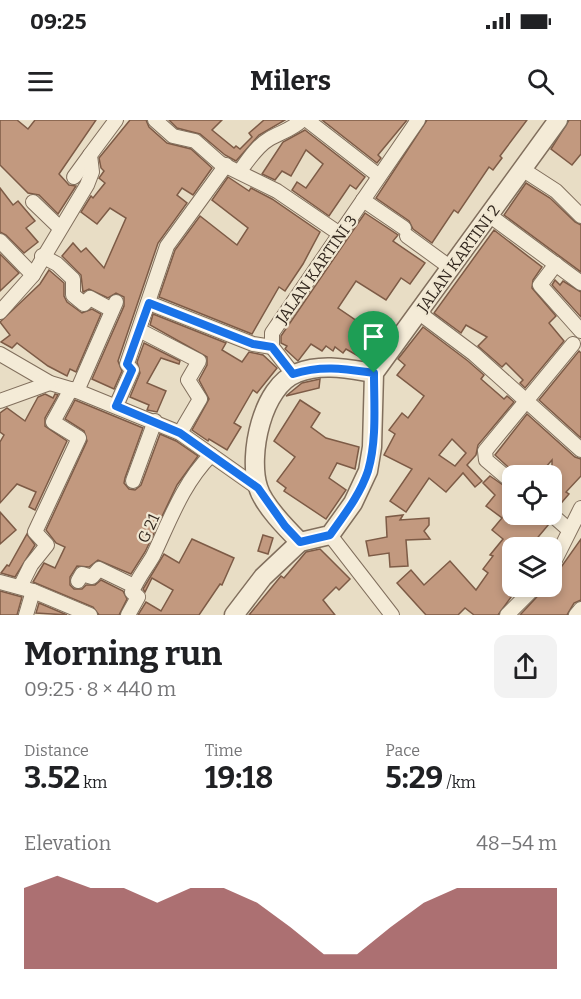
<!DOCTYPE html>
<meta charset="utf-8">
<style>
:root{--surface:#fff;--page:#f2f2f2;--text:#202124;--muted:#757577;--accent:#893437}
body{margin:0;font-family:Bitter,serif;background:var(--page);color:var(--text);height:100vh;display:flex;flex-direction:column;font-size:22px;white-space:nowrap}
*{box-sizing:border-box;margin:0}
p{font-size:20px;color:var(--muted)}
.icon{flex:none;width:33px;height:33px;fill:none;stroke:currentColor;stroke-width:2;stroke-linecap:round;stroke-linejoin:round}
.map{position:relative;height:495px;overflow:hidden}
.panel{display:flex;flex-direction:column;background:var(--surface);flex:1}
.panel>*{flex:none}
.buttons{position:absolute;left:502px;top:345px;display:grid;gap:12px}
.buttons a{display:grid;place-items:center;width:60px;height:60px;border-radius:12px;background:var(--surface);box-shadow:0 3px 9px #0003;font-size:30px}
.pin{position:absolute;display:grid;place-items:center;width:51px;height:51px;color:#fff;margin:-62px -26px;border-radius:50% 50% 50% 0;rotate:-45deg;box-shadow:0 0 6px #0007}
.pin .icon{rotate:45deg}
.round{display:grid;place-items:center;flex:none;width:63px;height:63px;border-radius:12px;background:var(--page)}
.head{display:flex;align-items:center;justify-content:space-between;height:102px;padding:0 24px}
h1{font-size:33px;font-weight:700;line-height:45px}
.metrics{display:grid;grid-template-columns:repeat(3,1fr);gap:9px;height:102px;padding:6px 24px}
.metrics div{display:grid;align-content:center}
.metrics b{font-size:30px;font-weight:700}
.metrics small{font-size:16px;font-weight:400}
.metrics p{font-size:16px}
.chart{height:168px;padding:12px 24px}
.chart p{display:flex;justify-content:space-between}
.chart svg{width:100%;height:108px;margin-top:6px;fill:var(--accent);opacity:.7}
.status{display:flex;justify-content:space-between;align-items:center;height:42px;padding:0 30px;background:var(--surface);direction:ltr}
.status svg{height:16px;fill:currentColor}
header{display:flex;justify-content:space-between;align-items:center;height:78px;padding:0 24px;background:var(--surface);font-size:27px;font-weight:700}
.map>svg:first-child{display:block}
</style>
<div class="status"><b>09:25</b><svg viewBox="0 0 49 12"><path d="M0 12V9h3v3zM5 12V6h3v6zM10 12V3h3v9zM15 12V0h3v12zM26 1h20v11H26zM47 4h2v5h-2z"/></svg></div>
<header><svg class="icon" aria-label="menu" viewBox="0 0 24 24"><path d="M4 6h16M4 12h16M4 18h16"/></svg>Milers<svg class="icon" aria-label="search" viewBox="0 0 24 24"><circle cx="10" cy="10" r="6"/><path d="M15 15l6 6"/></svg></header>
<div class="map">
<svg width="581" height="495" viewBox="0 0 581 495">
<rect width="100%" height="100%" fill="#e8ddc5"/>
<g fill="#c2997f" stroke="#7d5b46" stroke-width="1.5" fill-rule="evenodd">
<polygon points="0,0 17,0 28,9 35,0 96,0 59,54 69,65 76,66 58,94 39,75 28,73 0,45"/>
<polygon points="130,0 146,0 149,7 167,23 191,29 212,48 193,75 182,68 177,75 187,83 158,123 118,241 122,251 114,269 92,259 124,186 124,177 116,173 108,178 89,169 83,172 81,155 62,136 73,123 81,132 86,128 104,148 126,98 110,88 97,104 81,92 91,76 93,78 105,63 99,58 104,51 101,48 99,38"/>
<polygon points="169,0 222,0 212,10 234,28 236,26 240,29 252,17 249,13 264,0 285,0 259,15 236,41 225,35 200,14 177,8"/>
<polygon points="322,0 407,0 378,35 381,38 377,43"/>
<polygon points="427,0 527,0 500,36 502,38 493,50 489,47 458,93 454,90 432,123 413,109 409,101 376,78"/>
<polygon points="569,0 581,0 581,34 572,45 551,29"/>
<polygon points="305,10 365,57 356,69 350,65 329,96 292,70 297,62 306,68 323,44 306,30 291,56 282,51 275,60 262,54 283,22"/>
<polygon points="228,57 249,71 251,68 272,79 320,112 303,144 285,171 279,167 252,214 159,177 175,130 200,96 237,125 248,108 212,80"/>
<polygon points="526,63 550,78 575,102 581,105 581,152 504,95"/>
<polygon points="0,68 13,85 18,81 35,101 26,108 38,122 24,133 6,115 0,112"/>
<polygon points="365,93 398,115 393,121 425,143 410,164 401,158 386,180 356,161 338,188 379,216 360,237 346,229 343,233 335,227 333,231 326,226 322,231 311,224 298,241 285,229 287,226 281,223 281,216"/>
<polygon points="494,110 542,147 533,160 532,168 556,196 549,203 564,221 525,268 520,263 523,260 506,243 502,247 478,226 487,217 466,205 461,213 434,193"/>
<polygon points="0,134 19,153 0,171"/>
<polygon points="49,150 64,163 64,176 67,182 82,193 92,189 101,194 76,252 70,249 67,256 48,246 17,223 12,228 1,222 10,215 0,202 40,164"/>
<polygon points="555,160 560,165 563,161 581,172 581,197 552,165"/>
<polygon points="153,194 226,223 222,230 242,242 249,232 263,235 277,248 257,273 253,270 234,303 241,307 227,330 209,319 208,321 192,310 209,279 199,260 207,245 207,237 150,205"/>
<path d="M423,207L468,241L484,255L481,259L504,279L507,276L514,282L478,325L476,335L467,345L482,361L475,367L463,353L446,372L429,358L406,392L390,381L412,349L384,335L395,314L389,310L402,293L408,298L424,276L397,255L405,245L398,239ZM452,319L466,333L455,346L439,335Z"/>
<polygon points="144,223 180,241 179,244 161,238 147,263 166,271 157,292 147,290 149,285 130,277 140,253 137,242"/>
<polygon points="579,231 581,233 581,318 539,280"/>
<polygon points="320,259 319,268 286,276 302,263"/>
<polygon points="45,274 53,278 55,274 58,275 45,298 45,306 67,321 35,390 29,387 36,372 17,364 0,383 0,322 4,315 0,312 0,293 7,288 25,301 38,277"/>
<polygon points="75,280 143,308 125,358 124,363 129,369 135,370 141,365 160,314 176,321 198,336 177,365 145,432 131,454 98,440 89,447 77,446 70,457 70,465 74,469 82,469 86,465 95,465 101,460 123,471 127,479 119,495 99,495 93,487 33,462 44,443 55,448 65,427 56,423 46,410 87,321 84,311 65,299"/>
<polygon points="300,280 320,293 311,307 326,318 359,327 355,349 337,343 329,358 346,370 326,399 284,371 286,368 277,361 295,337 274,321"/>
<polygon points="527,294 575,337 581,339 581,356 566,372 569,374 557,388 552,385 552,340 538,356 518,356 495,335"/>
<polygon points="490,356 513,372 513,394 542,394 549,404 529,428 513,428 513,466 519,466 498,495 474,495 465,488 458,495 426,495 397,463 411,450 424,465 450,441 476,470 488,453 483,449 493,436 490,435 503,419 492,410 502,398 486,386 495,375 483,363"/>
<polygon points="0,392 16,410 0,424"/>
<polygon points="403,395 400,400 429,398 429,405 424,411 430,419 406,420 408,446 390,447 389,433 369,436 366,421 387,417 386,397"/>
<polygon points="27,414 35,425 15,457 1,453 7,445 9,446"/>
<polygon points="263,415 273,418 268,434 258,431"/>
<polygon points="192,419 234,438 222,465 220,464 199,495 138,495 146,482 161,491 173,470 152,458 145,472 143,469 164,434 179,443"/>
<polygon points="581,419 581,480 574,483 567,495 520,495 547,466 552,466 552,460"/>
<polygon points="320,429 350,459 339,470 336,467 323,480 335,495 249,495 281,456 284,458 306,432"/>
<polygon points="0,471 22,477 17,495 0,495"/>
<polygon points="39,483 67,495 36,493"/>
</g>
<g fill="none" stroke-linecap="round" stroke-linejoin="round">
<defs>
<g id="minor">
<polyline points="155,0 173,16 195,21 220,43 277,71 340,114"/>
<polyline points="307,0 379,56"/>
<polyline points="522,49 556,71 581,96"/>
<path d="M240,51C248,40 257,26 269,19C281,12 291,10 302,0"/>
<polyline points="74,57 90,35"/>
<polyline points="363,80 404,108"/>
<polyline points="33,82 60,108"/>
<polyline points="489,95 581,163"/>
<polyline points="407,116 451,148"/>
<polyline points="0,121 33,155"/>
<polyline points="42,136 57,144 73,159 73,175 84,184 90,178 112,190"/>
<polyline points="556,144 540,165 581,211"/>
<polyline points="149,183 253,224 272,227"/>
<polyline points="0,192 33,155 87,65 92,52 90,35 116,0"/>
<polyline points="418,192 474,234 581,330"/>
<polyline points="139,210 199,241 188,260 200,279 180,313"/>
<polyline points="0,234 50,263 77,271 180,313 258,368"/>
<polyline points="293,254 272,227 272,213 418,0"/>
<polyline points="77,271 116,182"/>
<polyline points="0,281 50,263"/>
<polyline points="116,286 132,250 127,244 167,126 226,45"/>
<polyline points="133,361 155,301"/>
<polyline points="513,363 486,340 485,331 573,224"/>
<polyline points="551,394 568,409"/>
<polyline points="330,415 392,495"/>
<polyline points="552,446 581,388"/>
<polyline points="78,461 82,454 92,457 99,449 134,466"/>
<polyline points="0,462 33,471 90,495"/>
<polyline points="20,467 31,445 47,425 35,412 79,318 53,302 71,269"/>
<polyline points="26,495 33,471"/>
<path d="M128,495L138,477L132,472C137,459 146,448 153,436C170,400 183,363 211,335"/>
<polyline points="507,495 536,466"/>
<polyline points="576,495 581,489"/>
</g>
<g id="tertiary">
<path d="M300,422C287,409 263,385 258,367C248,335 262,266 297,253C322,243 348,249 374,253"/>
<polyline points="234,495 263,457 300,422 330,415 353,383 368,351 372,327 374,253 558,0"/>
</g>
</defs>
<use href="#minor" stroke="#816f5d" stroke-width="16"/>
<use href="#tertiary" stroke="#816f5d" stroke-width="21"/>
<use href="#minor" stroke="#f4ebd7" stroke-width="14"/>
<use href="#tertiary" stroke="#f4ebd7" stroke-width="18"/>
</g>
<g fill="none" stroke-linecap="round" stroke-linejoin="round">
<defs>
<path id="route" d="M149,183L253,224L272,227L293,254C322,245 345,249 374,253C374,285 377,320 368,351C360,375 344,395 330,415L300,422L285,406L258,368L180,313L116,286L132,250L127,244Z"/>
</defs>
<use href="#route" stroke="#fff" stroke-width="12"/>
<use href="#route" stroke="#1a73e8" stroke-width="8"/>
</g>
<g text-anchor="middle" stroke-width="4.5" stroke-linejoin="round" paint-order="stroke">
<g font-size="16" fill="#33281f" stroke="#f1e8d3">
<text transform="translate(458 138) rotate(-54)" y="6">JALAN KARTINI 2</text>
<text transform="translate(316 149) rotate(-55)" y="6">JALAN KARTINI 3</text>
<text transform="translate(148 408) rotate(-65)" y="6">G 21</text>
</g>
</g>
</svg>
<div class="buttons">
<a><svg class="icon" aria-label="locate" viewBox="0 0 24 24"><circle cx="12" cy="12" r="6"/><path d="M12 2v4M12 18v4M2 12h4M18 12h4"/></svg></a>
<a><svg class="icon" aria-label="layers" viewBox="0 0 24 24"><path d="M12 4l9 5-9 5-9-5zM3 14l9 5 9-5"/></svg></a>
</div>
<div class="pin" style="left:374px;top:253px;background:#1e9e55"><svg class="icon" aria-label="arrive" viewBox="0 0 24 24"><path d="M6 21V4h12l-3 4 3 4H6"/></svg></div>
</div>
<section class="panel">
<div class="head"><div><h1>Morning run</h1><p>09:25 · 8 × 440 m</p></div><a class="round"><svg class="icon" aria-label="share" viewBox="0 0 24 24"><path d="M12 15V3M7 8l5-5 5 5M5 13v7h14v-7"/></svg></a></div>
<div class="metrics">
<div><p>Distance</p><b>3.52<small> km</small></b></div>
<div><p>Time</p><b>19:18</b></div>
<div><p>Pace</p><b>5:29<small> /km</small></b></div>
</div>
<div class="chart"><p><span>Elevation</span>48–54 m</p>
<svg viewBox="0 0 160 44" preserveAspectRatio="none"><path d="M0 44V11L10 6L20 11L30 11L40 17L50 11L60 11L70 17L80 27L90 38L100 38L110 27L120 17L130 11L140 11L150 11L160 11V44z"/></svg>
</div>
</section>
